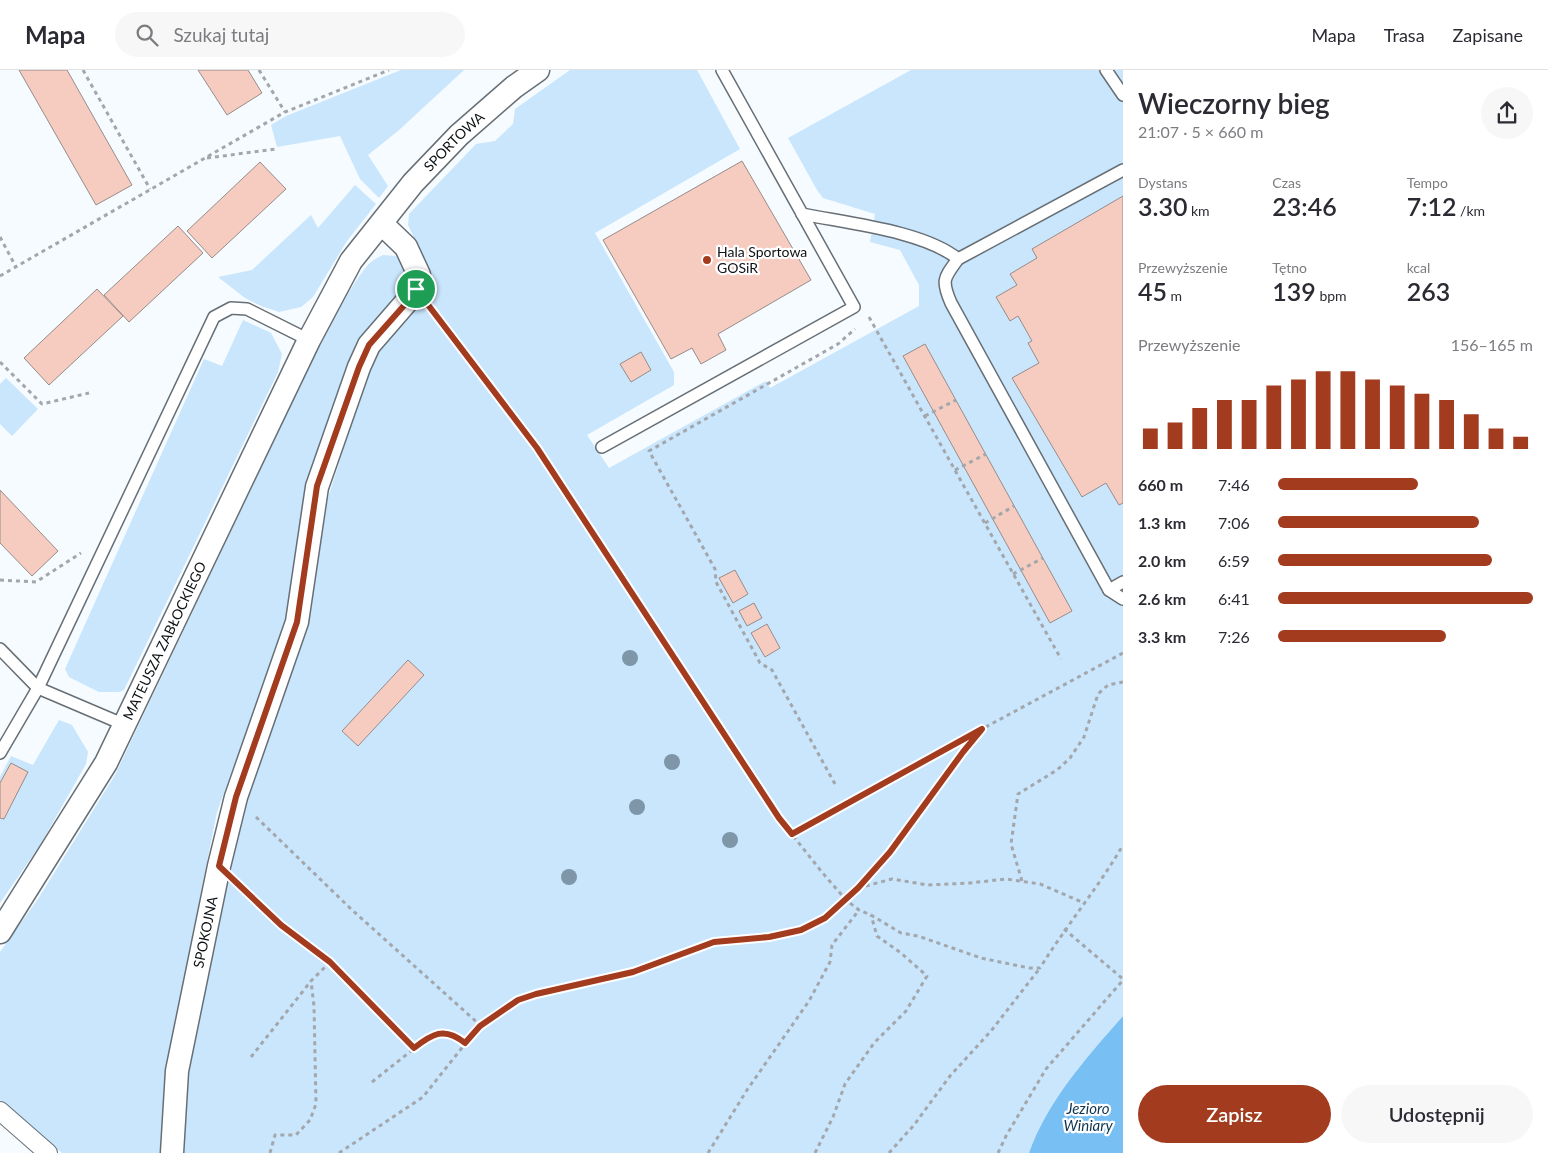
<!DOCTYPE html>
<html lang="pl">
<meta charset="utf-8">
<style>
:root{--surface:#fff;--page:#f7f7f7;--text:#2b2b33;--muted:#7c7c81;--line:#e1e1e2;--accent:#a33b1f}
body{margin:0;font-family:Lato,sans-serif;background:var(--page);color:var(--text);height:100vh;display:flex;flex-direction:column;font-size:19px;white-space:nowrap}
*{box-sizing:border-box;margin:0}
p{font-size:16px;color:var(--muted)}
.icon{flex:none;width:28px;height:28px;fill:none;stroke:currentColor;stroke-width:2;stroke-linecap:round;stroke-linejoin:round}
.map{position:relative;flex:1;overflow:hidden}
.panel{display:flex;flex-direction:column;background:var(--surface);width:425px}
.panel>*{flex:none}
.pin{position:absolute;display:grid;place-items:center;width:42px;height:42px;color:#fff;margin:-21px;border:2px solid #fff;border-radius:50%;box-shadow:0 1px 5px #0007}
.round{display:grid;place-items:center;flex:none;width:52px;height:52px;border-radius:26px;background:var(--page)}
.summary{display:flex;align-items:center;justify-content:space-between;height:85px;padding:0 15px}
h1{font-size:28px;font-weight:600;line-height:38px}
.figures{display:grid;grid-template-columns:repeat(3,1fr);gap:8px;height:85px;padding:5px 15px}
.figures div{display:grid;align-content:center}
.figures b{font-size:25px;font-weight:600}
.figures small{font-size:14px;font-weight:400}
.figures p{font-size:14px}
.chart{height:140px;padding:10px 15px}
.chart p{display:flex;justify-content:space-between}
.chart svg{width:100%;height:90px;margin-top:5px;stroke:var(--accent);stroke-width:6}
.cta{display:flex;gap:10px;margin-top:auto;padding:10px 15px}
.cta a{flex:1;height:58px;border-radius:30px;background:var(--accent);color:#fff;font-size:20px;font-weight:600;line-height:58px;text-align:center}
.cta a+a{background:var(--page);color:var(--text)}
ul{padding:0 15px;list-style:none;font-size:16px}
li{display:grid;grid-template-columns:80px 60px 1fr;align-items:center;height:38px}
li i{height:12px;border-radius:6px;background:var(--accent)}
header{display:flex;align-items:center;gap:30px;box-sizing:border-box;height:70px;padding:0 25px;background:var(--surface);border-bottom:1px solid var(--line)}
header strong{font-size:24px}
nav{display:flex;gap:28px;margin-inline-start:auto;font-size:18px}
.search{width:350px;height:45px;background:var(--page);display:flex;align-items:center;gap:12px;box-sizing:border-box;padding:0 18px;border-radius:28px;color:var(--muted);font-size:19px}
main{display:flex;flex:1;min-height:0}
.map>svg:first-child{display:block}
</style>
<header>
<strong>Mapa</strong>
<div class="search"><svg class="icon" aria-label="search" viewBox="0 0 24 24"><circle cx="10" cy="10" r="6"/><path d="M15 15l6 6"/></svg>Szukaj tutaj</div>
<nav><a>Mapa</a><a>Trasa</a><a>Zapisane</a></nav>
</header>
<main>
<div class="map">
<svg width="1123" height="1083" viewBox="0 0 1123 1083">
<rect width="100%" height="100%" fill="#f5fbff"/>
<g fill="#c9e6fd">
<polygon points="401,0 464,0 399,60 368,85 388,116 379,128 360,109 340,66 277,77 271,55 286,46"/>
<path d="M570,0H697L740,79L595,163L674,302V315L587,365L609,398L766,311L770,318L919,236V215L900,180L870,172L875,144L823,128L817,120L788,68L911,0H1123V946C1087,987 1048,1030 1029,1083H181L189,988L236,757L308,554L328,428L372,288L428,223L433,207L408,155L409,144L476,74L495,71L513,54L515,39Z"/>
<polygon points="355,115 376,134 347,171 313,227 301,237 279,242 261,236 245,228 218,207 252,200 311,145 318,158"/>
<path d="M383,185L396,186L405,198L406,213L397,227L357,271L344,303L307,413L288,546L217,742L165,1002L162,1083H62L0,1030V882L38,829L115,705L318,278C334,251 347,220 367,196C371,191 377,188 383,185Z"/>
<polygon points="243,250 271,263 282,284 278,302 124,620 119,622 99,622 69,607 65,599 204,289 222,296"/>
<polygon points="6,308 38,339 12,366 0,354 0,314"/>
<polygon points="59,650 72,655 88,682 86,694 40,775 0,833 0,707 11,686 33,695"/>
</g>
<path fill="#78bff3" d="M1123,946V1083H1029C1048,1030 1087,987 1123,946Z"/>
<g fill="#f7ccc0" stroke="#968c89">
<polygon points="19,0 67,0 132,115 96,135"/>
<polygon points="198,0 248,0 262,23 227,45"/>
<polygon points="742,91 811,210 718,264 726,280 701,294 692,278 671,289 603,170"/>
<polygon points="260,92 286,119 212,188 187,161"/>
<polygon points="1123,126 1123,433 1119,435 1106,413 1082,427 1012,308 1039,293 1028,273 1032,271 1018,246 1010,251 996,227 1017,215 1010,204 1037,188 1032,179"/>
<polygon points="178,156 203,183 129,252 104,225"/>
<polygon points="97,219 123,246 49,315 24,288"/>
<polygon points="925,274 1072,541 1050,553 903,286"/>
<polygon points="641,282 651,300 631,312 620,294"/>
<polygon points="0,420 58,481 32,506 0,473"/>
<polygon points="735,500 748,524 733,533 719,508"/>
<polygon points="754,533 762,548 747,556 739,541"/>
<polygon points="767,554 780,578 765,587 751,563"/>
<polygon points="408,590 424,605 358,676 342,661"/>
<polygon points="11,693 28,702 4,749 0,748 0,713"/>
</g>
<g fill="none" stroke-linecap="round" stroke-linejoin="round">
<defs>
<g id="service">
<polyline points="1106,0 1123,25"/>
<path d="M1123,100L958,189C944,208 941,210 951,233L1109,520L1123,529"/>
<path d="M802,144C846,153 924,161 958,189"/>
<polyline points="602,377 854,237 722,0"/>
<polyline points="1109,520 1123,512"/>
<polyline points="0,579 38,618 125,655"/>
<polyline points="0,683 38,618 214,247 231,238 247,239 309,270"/>
</g>
<polyline id="pedestrian" points="0,1041 48,1083"/>
<g id="minor">
<path id="s1" d="M0,862L106,693L309,270L351,191L413,113L459,65L514,17L538,0"/>
<path id="s2" d="M172,1083L177,1001L219,796L236,727L297,552L317,417L359,297L369,275L415,222L419,205L406,177L382,154"/>
</g>
</defs>
<use href="#service" stroke="#676f75" stroke-width="14"/>
<use href="#pedestrian" stroke="#676f75" stroke-width="20"/>
<use href="#minor" stroke="#676f75" stroke-width="25"/>
<g stroke="#a3a7ab" stroke-width="3" stroke-dasharray="4 4" stroke-linecap="butt">
<polyline points="83,0 150,119"/>
<polyline points="259,0 285,42"/>
<polyline points="207,88 276,79"/>
<polyline points="0,167 16,197"/>
<polyline points="0,206 285,42 389,0"/>
<path d="M431,239L537,378L779,748L821,801L846,830L859,840L871,845L901,863L918,866L981,888L1029,898H1040C1066,856 1098,818 1123,775"/>
<polyline points="869,247 1061,589"/>
<polyline points="0,292 42,334 89,323"/>
<polyline points="925,346 956,330"/>
<polyline points="955,400 986,384"/>
<polyline points="985,453 1014,436"/>
<polyline points="1013,504 1043,488"/>
<polyline points="0,510 36,512 81,483"/>
<polyline points="835,714 772,600 760,593 716,512 715,499 649,381 838,274 855,259"/>
<polyline points="256,747 351,839 480,955"/>
<polyline points="793,764 980,660"/>
<polyline points="1022,811 1011,774 1018,724 1057,700 1070,688 1084,667 1098,624 1108,615 1123,612"/>
<polyline points="238,813 281,855 330,892 414,978"/>
<polyline points="858,818 892,809 928,815 970,813 1006,809 1040,814 1084,833"/>
<polyline points="1064,859 1123,909"/>
<polyline points="251,987 311,911 330,892"/>
<path d="M372,1012L431,965C444,962 455,965 465,973"/>
<polyline points="270,1083 275,1065 296,1065 310,1050 316,1034 314,936 311,911"/>
<polyline points="339,1083 423,1027 480,955 519,931 554,919 633,901 714,872 769,867 801,860 825,848 858,818 890,782 963,681 982,659 1123,583"/>
<polyline points="708,1083 747,1020 809,931 830,892 832,875 859,840"/>
<polyline points="815,1083 833,1047 845,1014 874,973 906,941 927,906 901,883 877,866 871,845"/>
<polyline points="889,1083 914,1055 950,1006 991,961 1040,898"/>
<polyline points="998,1083 1006,1066 1046,999 1123,910"/>
</g>
<use href="#service" stroke="#fff" stroke-width="11"/>
<use href="#pedestrian" stroke="#fff" stroke-width="18"/>
<use href="#minor" stroke="#fff" stroke-width="22"/>
</g>
<g fill="#7e96a7">
<circle cx="630" cy="588" r="8"/>
<circle cx="672" cy="692" r="8"/>
<circle cx="637" cy="737" r="8"/>
<circle cx="730" cy="770" r="8"/>
<circle cx="569" cy="807" r="8"/>
</g>
<g fill="none" stroke-linecap="round" stroke-linejoin="round">
<defs>
<path id="route" d="M416,219L537,378L779,748L792,764L982,659L963,682L890,782L858,818L825,848L801,860L769,867L714,872L633,902L536,924L518,930L480,956L465,973C444,956 432,964 414,978L330,892L281,855L219,796L236,727L297,552L317,416L359,297L369,275L416,222Z"/>
</defs>
<use href="#route" stroke="#fff" stroke-width="10"/>
<use href="#route" stroke="#a33b1f" stroke-width="6"/>
</g>
<circle fill="#a33b1f" stroke="#fff" stroke-width="2" cx="707" cy="190" r="5"/>
<g text-anchor="middle" stroke-width="4.5" stroke-linejoin="round" paint-order="stroke">
<g font-size="14" fill="#0e1113" stroke="#fff">
<text dy="5" stroke="none"><textPath href="#s1" startOffset="916">SPORTOWA</textPath></text>
<text dy="5" stroke="none"><textPath href="#s1" startOffset="335">MATEUSZA ZABŁOCKIEGO</textPath></text>
<text dy="5" stroke="none"><textPath href="#s2" startOffset="224">SPOKOJNA</textPath></text>
</g>
<g font-size="14" fill="#0e1113" stroke="#fff" text-anchor="start">
<text x="717" y="187">Hala Sportowa<tspan x="717" dy="16">GOSiR</tspan></text>
</g>
<g font-size="15" font-style="italic" fill="#0e3650" stroke="#fff">
<text x="1088" y="1044">Jezioro<tspan x="1088" dy="17">Winiary</tspan></text>
</g>
</g>
</svg>
<div class="pin" style="left:416px;top:219px;background:#1e9e55"><svg class="icon" aria-label="arrive" viewBox="0 0 24 24"><path d="M6 21V4h12l-3 4 3 4H6"/></svg></div>
</div>
<section class="panel">
<div class="summary"><div><h1>Wieczorny bieg</h1><p>21:07 · 5 × 660 m</p></div><a class="round"><svg class="icon" aria-label="share" viewBox="0 0 24 24"><path d="M12 15V3M7 8l5-5 5 5M5 13v7h14v-7"/></svg></a></div>
<div class="figures">
<div><p>Dystans</p><b>3.30<small> km</small></b></div>
<div><p>Czas</p><b>23:46</b></div>
<div><p>Tempo</p><b>7:12<small> /km</small></b></div>
</div>
<div class="figures">
<div><p>Przewyższenie</p><b>45<small> m</small></b></div>
<div><p>Tętno</p><b>139<small> bpm</small></b></div>
<div><p>kcal</p><b>263</b></div>
</div>
<div class="chart"><p><span>Przewyższenie</span>156–165 m</p>
<svg viewBox="0 0 160 44" preserveAspectRatio="none"><path d="M5 44V34M15 44V31M25 44V24M35 44V20M45 44V20M55 44V13M65 44V10M75 44V6M85 44V6M95 44V10M105 44V13M115 44V17M125 44V20M135 44V27M145 44V34M155 44V38"/></svg>
</div>
<ul>
<li><b>660 m</b>7:46<i style="width:55%"></i></li>
<li><b>1.3 km</b>7:06<i style="width:79%"></i></li>
<li><b>2.0 km</b>6:59<i style="width:84%"></i></li>
<li><b>2.6 km</b>6:41<i style="width:100%"></i></li>
<li><b>3.3 km</b>7:26<i style="width:66%"></i></li>
</ul>
<div class="cta"><a>Zapisz</a><a>Udostępnij</a></div>
</section>
</main>
